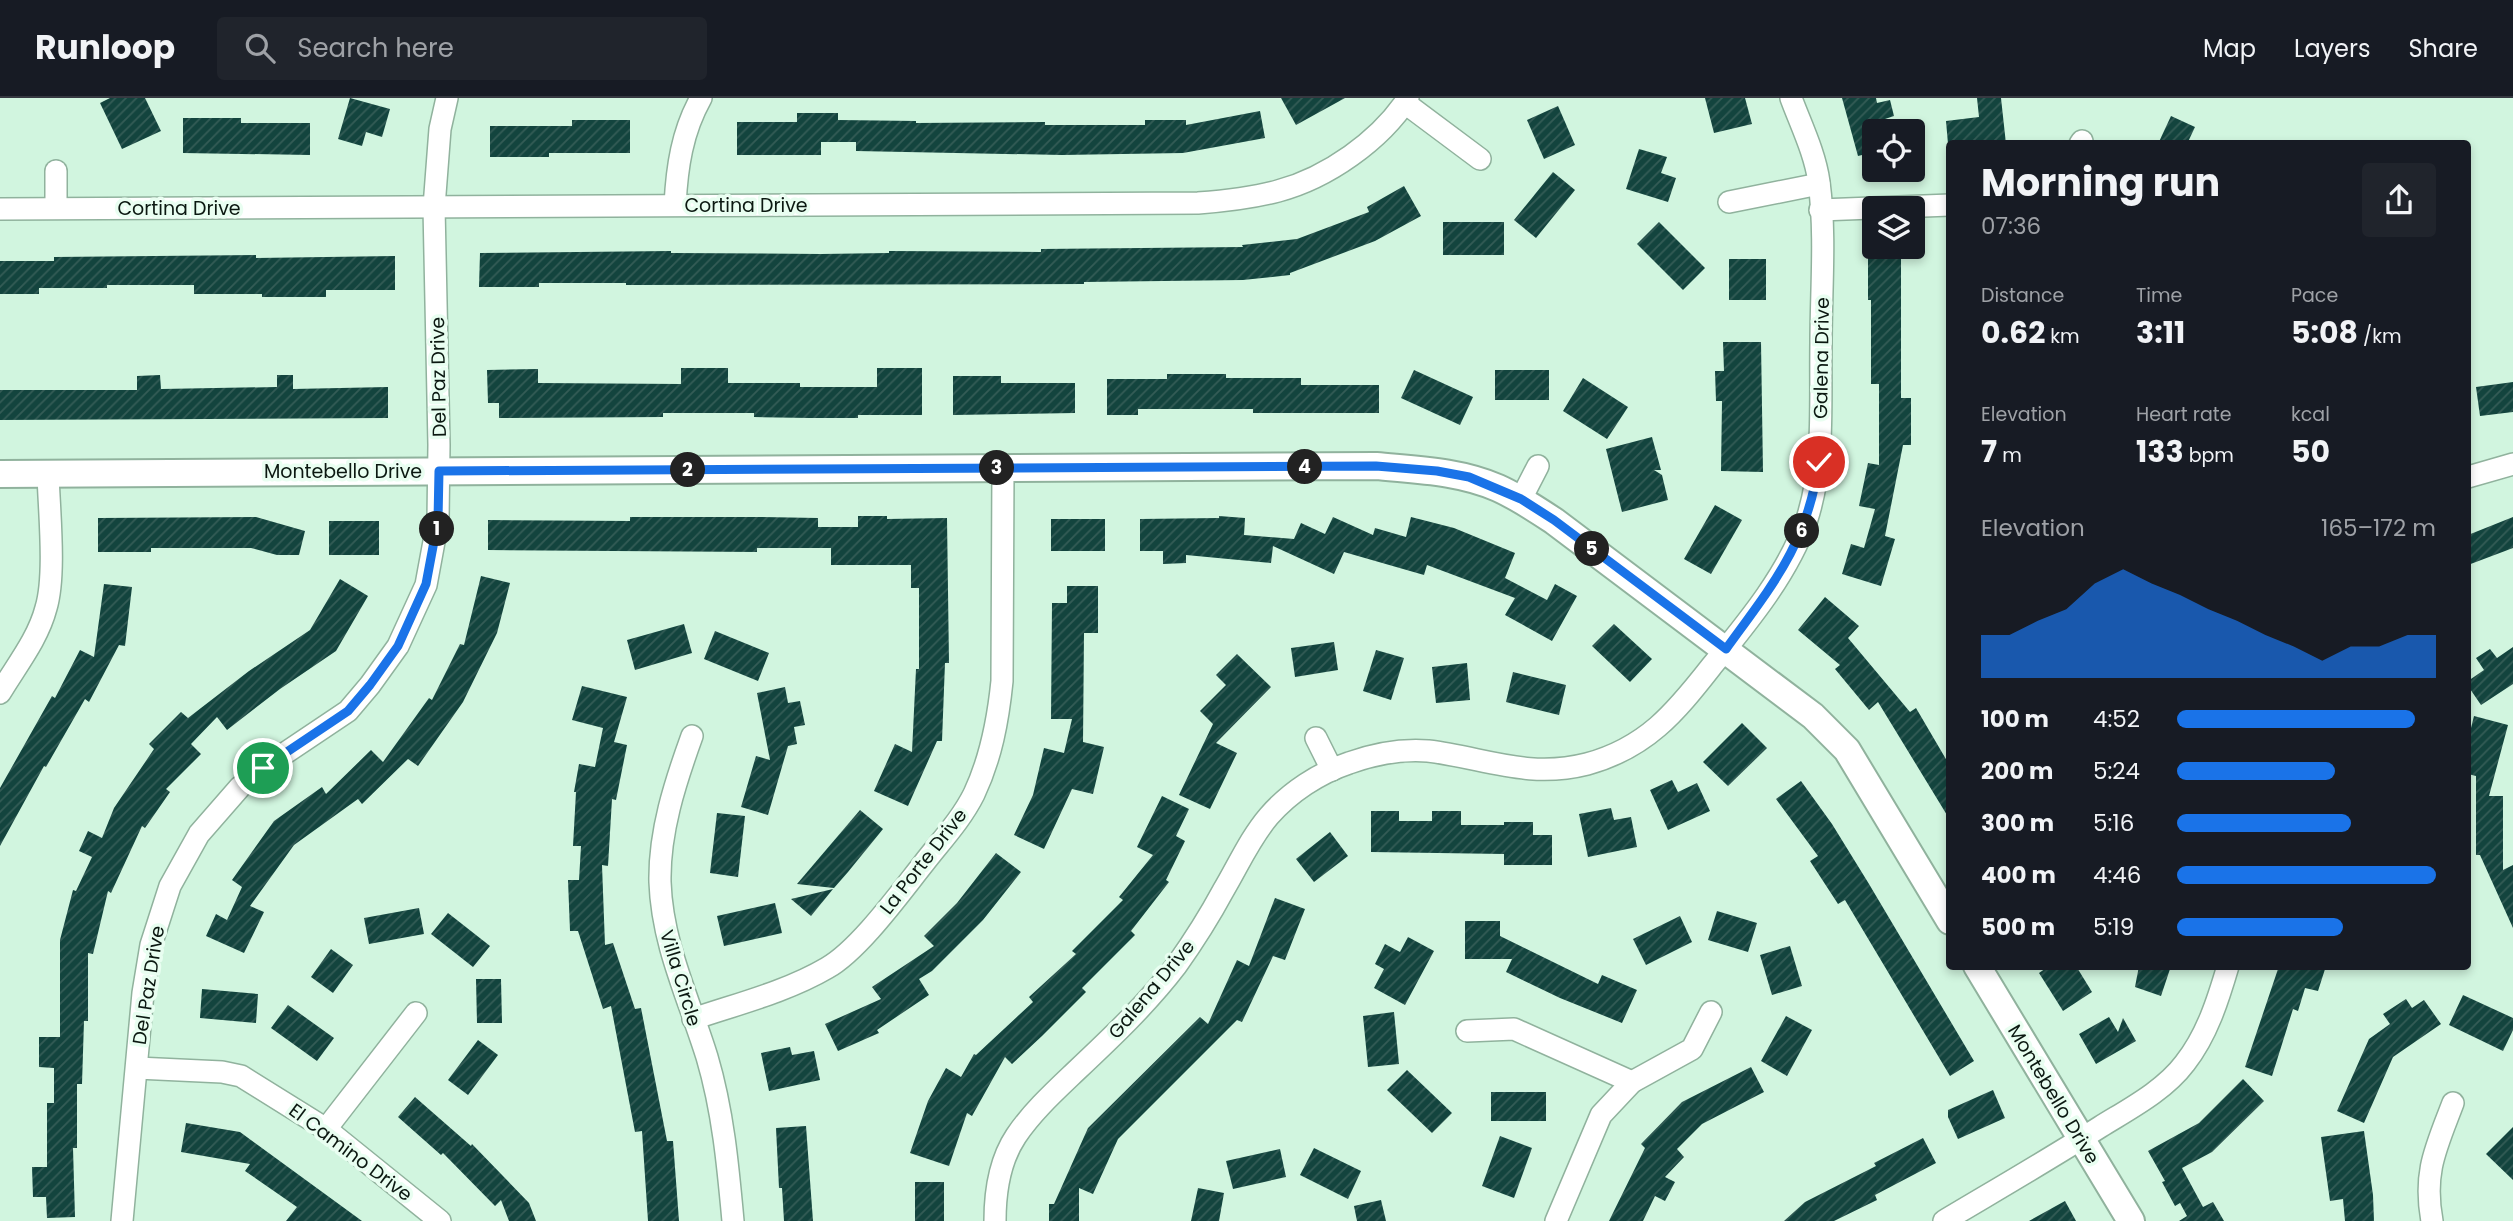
<!DOCTYPE html>
<meta charset="utf-8">
<style>
:root{--surface:#171b24;--page:#20242c;--text:#f1f3f6;--muted:#9ea1a6;--line:#363941;--accent:#1a73e8}
body{margin:0;font-family:Poppins,sans-serif;background:var(--page);color:var(--text);height:100vh;display:flex;flex-direction:column;font-size:26px;white-space:nowrap}
*{box-sizing:border-box;margin:0}
p{font-size:23px;color:var(--muted)}
.icon{flex:none;width:38px;height:38px;fill:none;stroke:currentColor;stroke-width:2;stroke-linecap:round;stroke-linejoin:round}
.map{position:relative;flex:1;overflow:hidden}
.side{position:absolute;left:1946px;top:42px;width:525px;height:830px;display:flex;flex-direction:column;background:var(--surface);border-radius:7px;box-shadow:0 4px 10px #0003}
.side>*{flex:none}
.buttons{position:absolute;left:1862px;top:21px;display:grid;gap:14px}
.buttons a{display:grid;place-items:center;width:63px;height:63px;border-radius:7px;background:var(--surface);box-shadow:0 4px 10px #0003;font-size:35px}
.pin{position:absolute;display:grid;place-items:center;width:60px;height:60px;color:#fff;margin:-30px;border:4px solid #fff;border-radius:50%;box-shadow:0 2px 7px #0007}
.km{position:absolute;width:35px;height:35px;margin:-18px;border-radius:50%;background:#222;color:#fff;font-size:19px;line-height:35px;text-align:center}
.round{display:grid;place-items:center;flex:none;width:74px;height:74px;border-radius:7px;background:var(--page)}
.headline{display:flex;align-items:center;justify-content:space-between;height:119px;padding:0 35px}
h1{font-size:38px;font-weight:700;line-height:52px}
.figures{display:grid;grid-template-columns:repeat(3,1fr);gap:10px;height:119px;padding:7px 35px}
.figures div{display:grid;align-content:center}
.figures b{font-size:30px;font-weight:700}
.figures small{font-size:19px;font-weight:400}
.figures p{font-size:19px}
.chart{height:196px;padding:14px 35px}
.chart p{display:flex;justify-content:space-between}
.chart svg{width:100%;height:126px;margin-top:7px;fill:var(--accent);opacity:.7}
ul{padding:0 35px;list-style:none;font-size:23px}
li{display:grid;grid-template-columns:112px 84px 1fr;align-items:center;height:52px}
li i{height:18px;border-radius:9px;background:var(--accent)}
header{display:flex;align-items:center;gap:42px;box-sizing:border-box;height:98px;padding:0 35px;background:var(--surface);border-bottom:2px solid var(--line)}
header strong{font-size:33px}
nav{display:flex;gap:38px;margin-inline-start:auto;font-size:24px}
.search{width:490px;height:63px;background:var(--page);display:flex;align-items:center;gap:18px;box-sizing:border-box;padding:0 24px;border-radius:7px;color:var(--muted);font-size:26px}
.map>svg:first-child{display:block}
</style>
<header>
<strong>Runloop</strong>
<div class="search"><svg class="icon" aria-label="search" viewBox="0 0 24 24"><circle cx="10" cy="10" r="6"/><path d="M15 15l6 6"/></svg>Search here</div>
<nav><a>Map</a><a>Layers</a><a>Share</a></nav>
</header>
<div class="map">
<svg width="2513" height="1123" viewBox="0 0 2513 1123">
<defs>
<pattern id="building-hatch" width="6" height="6" patternUnits="userSpaceOnUse" patternTransform="scale(1.75)"><rect width="6" height="6" fill="#13443e"/><path d="M-1 1l2-2M0 6l6-6M5 7l2-2" fill="none" stroke="#345c56"/></pattern>
</defs>
<rect width="100%" height="100%" fill="#d1f5df"/>
<g fill="url(#building-hatch)">
<polygon points="110,0 145,0 161,33 122,51 100,5"/>
<polygon points="350,0 390,11 382,39 366,34 362,48 338,41"/>
<polygon points="1281,0 1345,0 1296,27"/>
<polygon points="1705,0 1745,0 1752,26 1714,35"/>
<polygon points="1842,0 1876,0 1877,5 1890,2 1894,18 1885,21 1888,33 1874,33 1874,54 1858,58"/>
<polygon points="1977,0 2001,0 2006,46 1948,46 1946,23 1979,19"/>
<polygon points="1558,8 1575,47 1544,61 1527,22"/>
<polygon points="1260,13 1265,40 1183,55 1062,57 856,53 856,44 821,44 821,57 737,57 737,24 797,24 797,15 838,15 838,22 916,23 916,25 1045,24 1045,27 1145,27 1145,22 1186,22 1186,27"/>
<polygon points="2171,18 2195,29 2187,46 2158,46"/>
<polygon points="183,20 241,20 241,25 310,25 310,57 183,55"/>
<polygon points="572,22 630,22 630,55 549,55 549,59 490,59 490,28 572,28"/>
<polygon points="1639,51 1667,59 1661,75 1676,80 1668,104 1626,91"/>
<polygon points="1553,74 1575,92 1536,140 1514,122"/>
<polygon points="1404,88 1421,118 1375,143 1290,175 1290,177 1243,182 1084,184 1084,186 626,187 626,185 539,185 539,189 479,189 480,155 671,153 671,155 821,156 889,155 889,153 1041,154 1041,151 1243,149 1242,147 1297,141 1369,114 1367,109"/>
<rect x="1443" y="124" width="61" height="33"/>
<polygon points="1659,124 1705,170 1683,192 1637,146"/>
<polygon points="256,157 256,160 395,158 395,192 326,192 326,199 262,199 262,196 194,196 194,187 107,187 107,190 39,190 39,196 0,196 0,163 54,163 54,159"/>
<polygon points="1868,160 1901,160 1901,300 1911,300 1911,347 1903,347 1885,438 1895,441 1881,488 1842,476 1851,446 1864,450 1875,411 1859,408 1868,365 1879,367 1879,286 1871,286 1871,202 1868,202"/>
<rect x="1729" y="161" width="37" height="41"/>
<polygon points="1723,244 1761,244 1763,374 1721,373 1722,303 1716,303 1715,273 1724,273"/>
<polygon points="681,270 728,270 728,285 800,285 800,289 877,289 877,270 922,270 922,317 858,317 858,320 810,320 754,319 754,315 663,315 663,319 499,320 499,305 488,305 487,272 538,271 538,285 681,286"/>
<polygon points="1414,272 1473,299 1460,327 1401,300"/>
<rect x="1495" y="272" width="54" height="30"/>
<polygon points="1167,276 1226,276 1226,280 1301,280 1301,287 1379,287 1379,315 1253,315 1253,311 1138,311 1138,317 1107,317 1107,281 1167,281"/>
<polygon points="160,277 161,291 277,289 277,277 293,277 293,291 388,289 388,320 0,322 0,292 137,292 137,278"/>
<polygon points="953,278 1001,278 1001,285 1075,285 1075,315 953,317"/>
<polygon points="1583,280 1628,309 1607,341 1563,313"/>
<polygon points="2513,284 2513,314 2480,318 2476,289"/>
<polygon points="1652,339 1661,372 1654,372 1662,377 1668,402 1622,414 1606,351"/>
<polygon points="1715,407 1742,422 1711,476 1684,461"/>
<polygon points="858,418 887,418 887,421 947,420 949,565 945,565 942,643 937,643 908,708 874,693 895,646 912,654 916,571 919,571 919,490 911,490 911,467 831,467 831,450 757,450 757,454 488,452 488,422 630,423 630,419 757,419 818,420 818,429 858,429"/>
<polygon points="1219,418 1245,420 1244,437 1294,441 1301,425 1325,436 1333,419 1373,437 1375,430 1406,439 1411,419 1454,430 1515,455 1505,480 1547,502 1555,486 1577,498 1552,543 1505,517 1515,500 1427,467 1424,477 1344,454 1334,476 1273,448 1271,465 1186,457 1186,465 1163,466 1163,453 1140,453 1140,421 1219,420"/>
<polygon points="256,419 305,433 299,457 277,457 251,450 151,450 151,454 98,454 98,420"/>
<polygon points="2513,419 2513,450 2468,467 2468,437"/>
<rect x="1051" y="421" width="54" height="32"/>
<rect x="329" y="423" width="50" height="34"/>
<polygon points="481,478 510,485 497,535 463,604 418,668 408,661 362,706 358,701 294,747 250,808 264,814 244,855 206,838 216,816 227,822 242,789 232,782 274,723 322,689 326,696 371,652 383,664 429,600 432,602 460,546 464,547"/>
<polygon points="340,481 368,498 336,553 280,591 227,632 217,619 191,646 201,656 166,691 170,694 145,730 142,728 111,795 108,793 93,856 88,855 88,923 84,923 82,986 77,986 77,1050 73,1050 75,1119 47,1120 46,1099 33,1099 32,1069 47,1069 47,1005 54,1005 54,970 39,969 39,939 60,939 60,842 73,792 76,793 92,759 79,753 88,733 102,740 114,710 154,651 149,646 181,614 188,620 249,573 310,532"/>
<polygon points="104,486 132,489 125,548 119,547 89,604 85,601 46,669 44,668 0,748 0,690 52,598 55,600 80,552 94,559"/>
<polygon points="1067,488 1098,488 1098,535 1084,535 1083,644 1104,649 1093,696 1072,691 1044,751 1014,737 1033,697 1044,650 1064,655 1072,621 1051,621 1052,505 1067,505"/>
<polygon points="1825,499 1859,528 1848,540 1910,614 1916,610 1950,668 1950,722 1878,604 1869,612 1835,571 1840,567 1798,532"/>
<polygon points="684,526 692,555 635,572 627,542"/>
<polygon points="1614,526 1652,561 1630,584 1592,548"/>
<polygon points="715,533 769,555 758,583 704,561"/>
<polygon points="1334,544 1338,572 1295,579 1291,550"/>
<polygon points="2513,549 2513,586 2481,607 2468,588 2468,583 2484,572 2476,560 2490,551 2497,560"/>
<polygon points="1376,552 1404,560 1391,602 1363,593"/>
<polygon points="1237,556 1271,589 1216,645 1237,655 1210,711 1179,697 1213,626 1200,613 1226,587 1216,577"/>
<polygon points="1467,565 1470,602 1436,605 1432,569"/>
<polygon points="1513,574 1566,587 1559,617 1506,604"/>
<polygon points="582,588 627,599 614,644 627,647 616,702 612,701 608,768 602,767 605,847 613,845 635,911 641,910 667,1043 673,1043 679,1123 648,1123 642,1033 635,1034 611,908 603,911 578,833 570,833 568,782 579,782 581,748 573,748 576,694 574,694 579,666 595,669 603,630 572,622"/>
<polygon points="785,589 788,605 800,603 805,627 794,629 797,646 788,648 768,717 741,709 756,658 770,662 757,595"/>
<polygon points="2474,618 2508,627 2489,698 2503,698 2503,772 2513,767 2513,830 2480,757 2476,757 2476,678 2468,676 2468,642"/>
<polygon points="1742,625 1767,650 1728,688 1703,664"/>
<polygon points="1672,682 1678,694 1697,685 1710,713 1668,732 1650,692"/>
<polygon points="1801,683 1832,726 1869,786 1974,963 1950,978 1845,802 1838,806 1810,763 1818,758 1776,701"/>
<polygon points="1162,698 1189,711 1176,738 1185,743 1166,782 1169,784 1131,833 1135,837 1082,890 1086,894 1042,938 1012,966 1005,959 972,1018 967,1015 949,1068 910,1055 928,1003 946,970 961,979 974,956 976,957 1033,904 1029,899 1076,856 1072,853 1123,802 1119,799 1153,757 1137,749"/>
<polygon points="1611,710 1614,722 1631,719 1637,749 1588,759 1579,716"/>
<polygon points="860,712 883,731 848,774 834,790 797,786"/>
<polygon points="1371,713 1399,713 1399,723 1432,723 1432,713 1461,713 1461,727 1504,727 1504,724 1533,724 1533,737 1552,737 1552,767 1504,767 1504,756 1371,754"/>
<polygon points="717,715 745,718 738,779 710,775"/>
<polygon points="1330,734 1348,758 1314,784 1296,761"/>
<polygon points="996,755 1021,774 983,822 932,873 919,881 929,897 877,932 879,935 838,953 825,926 881,901 872,889 934,848 924,838 957,805"/>
<polygon points="833,791 811,818 791,801"/>
<polygon points="1275,800 1305,811 1285,862 1273,858 1242,924 1237,922 1118,1041 1093,1096 1079,1090 1079,1123 1049,1123 1049,1106 1054,1106 1088,1030 1200,919 1208,926 1237,862 1249,868"/>
<polygon points="775,805 782,835 724,848 717,818"/>
<polygon points="419,810 424,836 369,846 364,820"/>
<polygon points="1717,813 1757,825 1748,854 1708,842"/>
<polygon points="448,815 490,848 473,869 431,836"/>
<polygon points="1680,818 1692,844 1646,867 1633,841"/>
<polygon points="1465,823 1500,823 1500,838 1598,886 1602,877 1637,892 1622,925 1560,900 1506,874 1512,861 1465,861"/>
<polygon points="1408,839 1434,853 1405,907 1374,890 1384,871 1375,866 1385,846 1400,854"/>
<polygon points="1790,848 1802,888 1772,897 1760,857"/>
<polygon points="331,851 353,867 333,895 311,879"/>
<polygon points="2049,868 2076,868 2092,894 2063,913 2039,875"/>
<polygon points="2139,868 2171,868 2161,898 2135,889"/>
<polygon points="2279,868 2326,868 2318,893 2305,890 2298,913 2293,911 2272,978 2245,969"/>
<polygon points="476,881 501,881 502,925 477,925"/>
<polygon points="202,891 258,896 256,925 200,920"/>
<polygon points="2463,897 2513,920 2513,932 2503,953 2449,927"/>
<polygon points="2406,901 2412,910 2424,902 2441,926 2393,959 2364,1025 2337,1013 2369,941 2390,926 2383,916"/>
<polygon points="288,907 334,940 317,963 271,930"/>
<polygon points="1394,914 1399,966 1368,969 1363,918"/>
<polygon points="1786,918 1812,932 1787,978 1761,963"/>
<polygon points="2109,919 2118,934 2123,920 2136,943 2096,966 2079,936"/>
<polygon points="478,942 498,957 468,997 448,982"/>
<polygon points="790,949 792,957 814,953 820,982 769,993 761,955"/>
<polygon points="1751,969 1764,994 1702,1026 1677,1051 1684,1059 1665,1079 1675,1084 1665,1103 1655,1098 1643,1123 1609,1123 1645,1050 1641,1046 1682,1004"/>
<polygon points="1407,972 1452,1015 1432,1035 1387,992"/>
<polygon points="2243,981 2264,1003 2212,1054 2182,1070 2203,1109 2213,1104 2224,1123 2179,1123 2187,1118 2180,1105 2175,1108 2162,1084 2165,1083 2148,1053 2199,1025"/>
<polygon points="1993,992 2005,1020 1958,1041 1948,1019 1948,1012"/>
<rect x="1491" y="994" width="55" height="29"/>
<polygon points="415,999 471,1048 472,1046 529,1105 536,1123 509,1123 501,1102 495,1108 443,1055 441,1057 398,1019"/>
<polygon points="186,1025 240,1034 362,1123 286,1123 297,1109 245,1073 250,1066 181,1054"/>
<polygon points="806,1028 813,1123 784,1123 782,1090 779,1090 776,1030"/>
<polygon points="2513,1029 2513,1082 2486,1056"/>
<polygon points="2364,1033 2373,1097 2374,1123 2345,1123 2343,1101 2330,1103 2321,1039"/>
<polygon points="1500,1038 1532,1050 1514,1100 1482,1088"/>
<polygon points="1923,1040 1936,1065 1875,1097 1877,1102 1834,1123 1784,1123 1805,1104 1876,1068 1874,1065"/>
<polygon points="1314,1050 1361,1073 1348,1101 1300,1077"/>
<polygon points="1280,1051 1286,1079 1233,1091 1226,1063"/>
<rect x="915" y="1084" width="29" height="39"/>
<polygon points="1198,1090 1224,1095 1219,1123 1191,1123"/>
<polygon points="1381,1102 1386,1123 1357,1123 1354,1108"/>
<polygon points="2065,1103 2076,1123 2029,1123"/>
</g>
<g fill="none" stroke-linecap="round" stroke-linejoin="round">
<defs>
<g id="minor">
<polyline points="1405,5 1480,61"/>
<polyline points="2080,46 2082,43"/>
<polyline points="56,73 56,110"/>
<polyline points="1729,104 1819,86"/>
<path d="M675,107C677,69 682,34 701,0"/>
<path d="M0,111L1198,105C1225,103 1252,100 1278,93C1327,80 1380,43 1408,0"/>
<polyline points="1820,112 1950,107"/>
<polyline points="2468,379 2513,366"/>
<polyline points="1521,401 1538,368"/>
<path d="M0,595C16,568 38,541 46,510C56,477 49,412 48,376"/>
<path d="M692,638C675,685 659,734 660,784C662,846 689,901 707,959C723,1013 728,1068 733,1123"/>
<polyline points="1316,640 1332,672"/>
<path d="M693,921C737,906 786,894 827,870C859,852 900,795 924,765C941,743 961,722 974,696C991,660 998,623 1002,583L1003,371"/>
<polyline points="1467,933 1514,931 1632,984"/>
<polyline points="137,970 222,974 241,978 326,1031 440,1123"/>
<polyline points="326,1031 416,915"/>
<polyline points="122,1123 143,895 151,847 170,788 199,736 240,689 263,670 348,613 370,587 398,548 426,487 438,422 439,347 434,109 440,31 447,0"/>
<path d="M995,1123C995,1095 1000,1062 1016,1038C1032,1014 1055,993 1076,973C1111,940 1147,906 1176,868C1193,844 1209,819 1223,793C1238,768 1250,740 1269,718C1290,694 1319,675 1349,665C1374,656 1402,651 1428,653C1485,660 1528,681 1587,666C1646,650 1675,615 1711,569C1747,525 1788,476 1807,421C1825,365 1820,303 1821,245C1821,192 1826,137 1819,84C1815,55 1801,27 1791,0"/>
<polyline points="1556,1123 1601,1017 1632,984 1692,951 1711,914"/>
<path d="M1944,1123C1996,1092 2048,1062 2100,1029C2129,1011 2164,993 2185,965C2207,937 2218,902 2228,868"/>
<path d="M2432,1123C2423,1074 2436,1050 2453,1005"/>
</g>
<g id="tertiary">
<path d="M0,376L1376,368C1417,372 1459,373 1498,390C1518,399 1536,411 1554,423L1813,618L1847,652L1950,823"/>
<polyline points="1977,868 2131,1123"/>
</g>
</defs>
<use href="#minor" stroke="#90b29d" stroke-width="24"/>
<use href="#tertiary" stroke="#90b29d" stroke-width="30"/>
<use href="#minor" stroke="#fff" stroke-width="21"/>
<use href="#tertiary" stroke="#fff" stroke-width="26"/>
</g>
<g fill="none" stroke-linecap="round" stroke-linejoin="round">
<defs>
<path id="route" d="M263,670L348,613L370,587L398,548L426,486L438,422L439,373L1376,368L1437,373L1469,379L1521,401L1554,422L1726,551C1773,486 1807,447 1819,364"/>
</defs>
<use href="#route" stroke="#fff" stroke-width="14"/>
<use href="#route" stroke="#1a73e8" stroke-width="9"/>
</g>
<g text-anchor="middle" stroke-width="7" stroke-linejoin="round" paint-order="stroke">
<g font-size="19" fill="#0b1811" stroke="#e9fef1">
<text x="746" y="114">Cortina Drive</text>
<text x="179" y="117">Cortina Drive</text>
<text transform="translate(1821 260) rotate(-89)" y="7">Galena Drive</text>
<text transform="translate(438 279) rotate(-91)" y="7">Del Paz Drive</text>
<text x="343" y="380">Montebello Drive</text>
<text transform="translate(923 763) rotate(-52)" y="7">La Porte Drive</text>
<text transform="translate(681 880) rotate(73)" y="7">Villa Circle</text>
<text transform="translate(148 887) rotate(-81)" y="7">Del Paz Drive</text>
<text transform="translate(1151 891) rotate(-50)" y="7">Galena Drive</text>
<text transform="translate(2054 996) rotate(59)" y="7">Montebello Drive</text>
<text transform="translate(351 1054) rotate(37)" y="7">El Camino Drive</text>
</g>
</g>
</svg>
<div class="buttons">
<a><svg class="icon" aria-label="locate" viewBox="0 0 24 24"><circle cx="12" cy="12" r="6"/><path d="M12 2v4M12 18v4M2 12h4M18 12h4"/></svg></a>
<a><svg class="icon" aria-label="layers" viewBox="0 0 24 24"><path d="M12 4l9 5-9 5-9-5zM3 14l9 5 9-5"/></svg></a>
</div>
<div class="pin" style="left:263px;top:670px;background:#1e9e55"><svg class="icon" aria-label="arrive" viewBox="0 0 24 24"><path d="M6 21V4h12l-3 4 3 4H6"/></svg></div>
<div class="pin" style="left:1819px;top:364px;background:#d93025"><svg class="icon" aria-label="check" viewBox="0 0 24 24"><path d="M5 12l5 5 9-10"/></svg></div>
<b class="km" style="left:437px;top:431px">1</b>
<b class="km" style="left:688px;top:372px">2</b>
<b class="km" style="left:997px;top:370px">3</b>
<b class="km" style="left:1305px;top:369px">4</b>
<b class="km" style="left:1592px;top:451px">5</b>
<b class="km" style="left:1802px;top:433px">6</b>
<section class="side">
<div class="headline"><div><h1>Morning run</h1><p>07:36</p></div><a class="round"><svg class="icon" aria-label="share" viewBox="0 0 24 24"><path d="M12 15V3M7 8l5-5 5 5M5 13v7h14v-7"/></svg></a></div>
<div class="figures">
<div><p>Distance</p><b>0.62<small> km</small></b></div>
<div><p>Time</p><b>3:11</b></div>
<div><p>Pace</p><b>5:08<small> /km</small></b></div>
</div>
<div class="figures">
<div><p>Elevation</p><b>7<small> m</small></b></div>
<div><p>Heart rate</p><b>133<small> bpm</small></b></div>
<div><p>kcal</p><b>50</b></div>
</div>
<div class="chart"><p><span>Elevation</span>165–172 m</p>
<svg viewBox="0 0 160 44" preserveAspectRatio="none"><path d="M0 44V29L10 29L20 24L30 20L40 11L50 6L60 11L70 15L80 20L90 24L100 29L110 33L120 38L130 33L140 33L150 29L160 29V44z"/></svg>
</div>
<ul>
<li><b>100 m</b>4:52<i style="width:92%"></i></li>
<li><b>200 m</b>5:24<i style="width:61%"></i></li>
<li><b>300 m</b>5:16<i style="width:67%"></i></li>
<li><b>400 m</b>4:46<i style="width:100%"></i></li>
<li><b>500 m</b>5:19<i style="width:64%"></i></li>
</ul>
</section>
</div>
